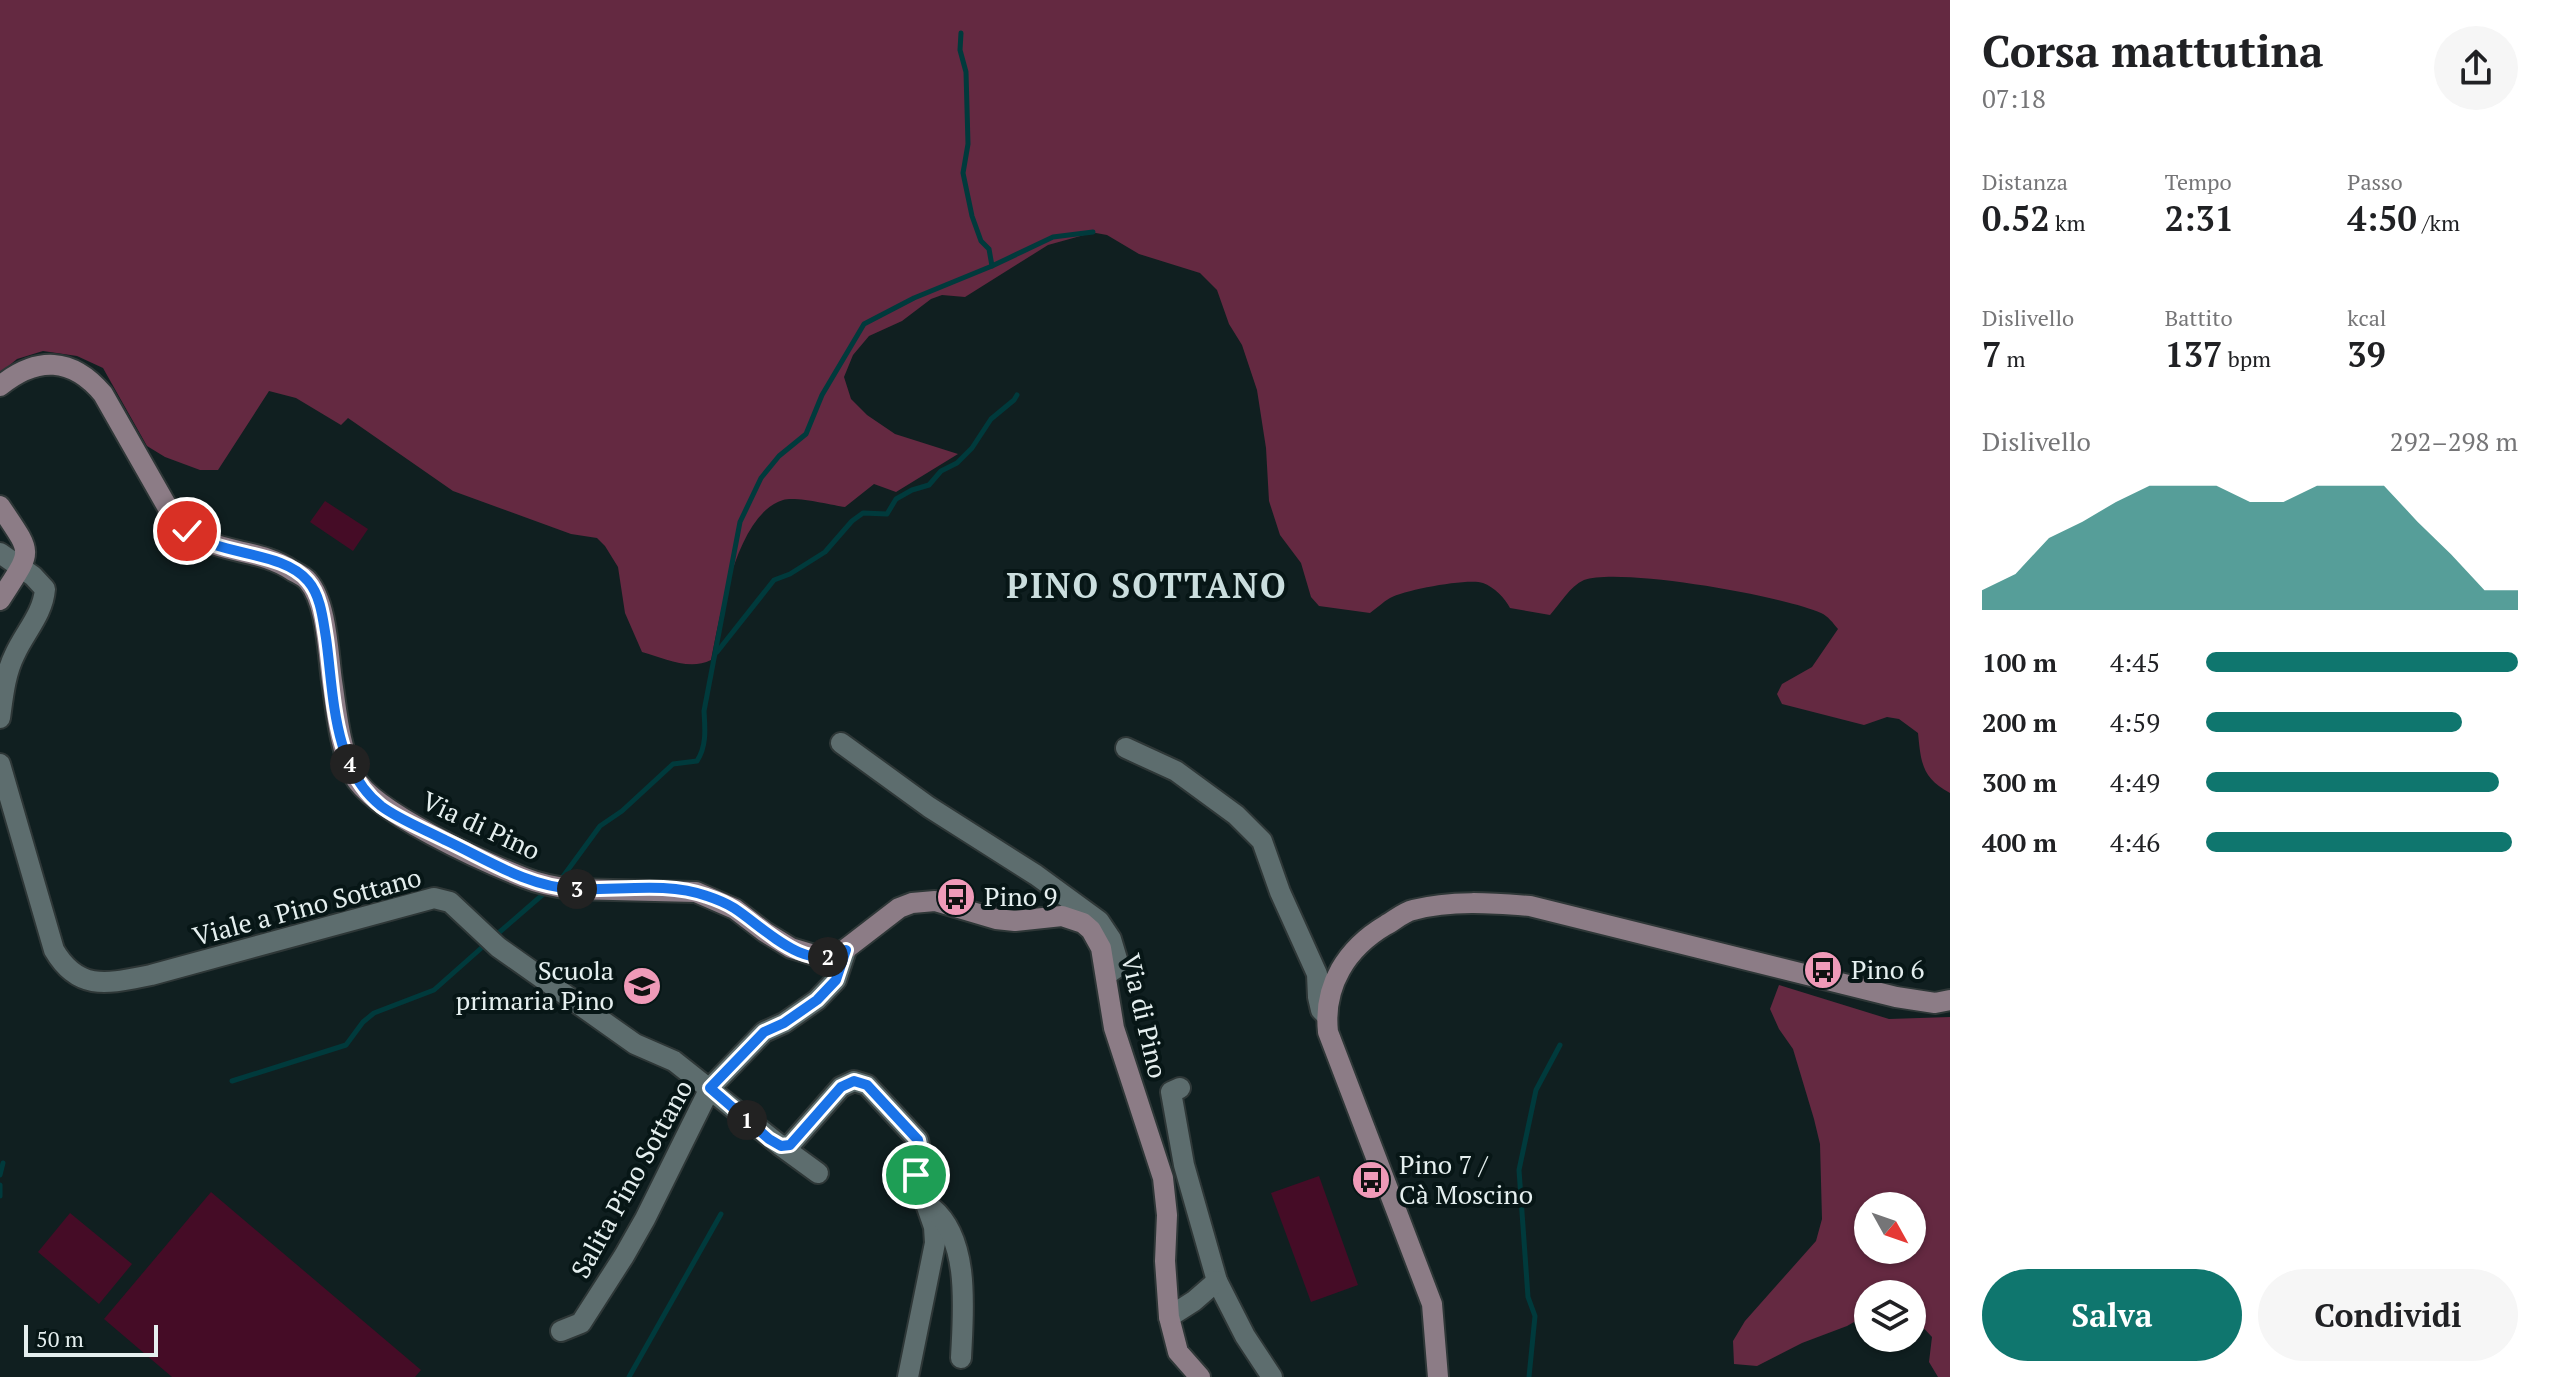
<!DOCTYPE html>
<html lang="it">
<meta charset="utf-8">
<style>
:root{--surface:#fff;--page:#f6f6f6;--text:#202124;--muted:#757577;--accent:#0f766e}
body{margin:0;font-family:"PT Serif",serif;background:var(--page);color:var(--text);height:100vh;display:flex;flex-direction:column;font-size:30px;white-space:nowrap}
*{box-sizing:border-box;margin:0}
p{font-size:26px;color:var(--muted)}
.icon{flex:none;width:44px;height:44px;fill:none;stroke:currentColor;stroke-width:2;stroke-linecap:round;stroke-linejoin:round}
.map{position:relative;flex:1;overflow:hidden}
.details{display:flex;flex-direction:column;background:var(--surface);width:600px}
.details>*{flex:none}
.needle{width:52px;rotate:130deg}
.controls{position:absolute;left:1854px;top:1192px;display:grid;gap:16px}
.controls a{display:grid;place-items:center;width:72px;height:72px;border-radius:50%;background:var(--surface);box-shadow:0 2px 6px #0004;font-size:40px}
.scale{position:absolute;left:24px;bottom:20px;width:134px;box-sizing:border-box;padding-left:8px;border:4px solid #e5efef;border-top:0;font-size:22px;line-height:28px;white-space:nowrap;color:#e5efef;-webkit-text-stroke:6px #071616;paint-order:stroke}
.pin{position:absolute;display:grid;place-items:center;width:68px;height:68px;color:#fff;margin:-34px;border:4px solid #fff;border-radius:50%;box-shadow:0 2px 8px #0007}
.km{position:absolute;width:40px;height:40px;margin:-20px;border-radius:50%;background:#222;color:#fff;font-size:22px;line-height:40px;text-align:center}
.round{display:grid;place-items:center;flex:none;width:84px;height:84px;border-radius:42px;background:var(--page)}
.headline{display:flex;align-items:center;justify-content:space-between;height:136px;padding:0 32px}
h1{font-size:44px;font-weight:700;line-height:60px}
.metrics{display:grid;grid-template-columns:repeat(3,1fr);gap:12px;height:136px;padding:8px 32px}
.metrics div{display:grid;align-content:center}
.metrics b{font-size:34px;font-weight:700}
.metrics small{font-size:22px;font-weight:400}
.metrics p{font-size:22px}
.chart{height:224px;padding:16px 32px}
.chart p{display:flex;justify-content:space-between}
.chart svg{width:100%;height:144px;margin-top:8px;fill:var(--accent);opacity:.7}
.primary-button{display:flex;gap:16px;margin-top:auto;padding:16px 32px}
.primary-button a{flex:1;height:92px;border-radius:48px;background:var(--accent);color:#fff;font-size:32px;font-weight:700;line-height:92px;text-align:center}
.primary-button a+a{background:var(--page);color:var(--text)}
ul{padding:0 32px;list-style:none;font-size:26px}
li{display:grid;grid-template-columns:128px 96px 1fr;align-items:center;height:60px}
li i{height:20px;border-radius:10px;background:var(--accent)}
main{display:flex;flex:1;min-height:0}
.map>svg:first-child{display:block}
</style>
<main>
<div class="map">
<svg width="1950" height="1377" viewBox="0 0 1950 1377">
<rect width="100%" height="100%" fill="#101f20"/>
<g fill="#450c26">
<polygon points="325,501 368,529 353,551 310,522"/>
<polygon points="1319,1176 1358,1285 1311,1302 1271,1193"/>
<polygon points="211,1192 421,1370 415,1377 172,1377 104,1319"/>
<polygon points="70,1213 132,1264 99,1304 38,1252"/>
</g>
<g fill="#642941" fill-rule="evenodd">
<path d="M0,0H1950V793C1922,778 1921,763 1918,733L1899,719L1887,717L1864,725L1782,704L1777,694L1782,684L1812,667L1838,629C1833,623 1828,616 1821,613C1784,596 1620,567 1584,580C1570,586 1560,604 1550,615L1510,608C1505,598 1494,587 1483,583C1468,578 1405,590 1390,598C1383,602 1377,608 1370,613L1319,606L1311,597L1301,563L1280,535L1269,501L1266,448L1257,390L1242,345L1229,324L1217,290L1200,273L1139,254L1107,235L1096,233L1084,235L1048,245L965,297L942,295L931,299L902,321L869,336L853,355L844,377L851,399L867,415L895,434L958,454L896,492L874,484L845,507C831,505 796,496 783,500C736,514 720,617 711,660C689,671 664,658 642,652L625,613L618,567L605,546L597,538L571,534L453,491L348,418L341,425L296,398L269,391L218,470H200L165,457L147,446L103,368L77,356L43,351L17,359L0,373Z"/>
<path d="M1779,985L1889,1019L1950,1017V1377H1938L1929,1362L1932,1337L1916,1320L1912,1319V1294H1868V1314L1847,1326L1802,1343L1757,1366L1734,1364L1733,1341L1745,1321L1816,1241L1822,1219L1820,1144L1814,1119L1793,1049L1779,1029L1770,1009ZM1912,1206V1250H1868V1206Z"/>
</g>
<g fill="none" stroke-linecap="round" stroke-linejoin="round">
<g stroke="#003a3c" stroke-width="5">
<polyline points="961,33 960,50 966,72 968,144 963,173 972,216 981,241 989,249 992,266"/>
<polyline points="717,652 774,580 790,574 825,552 852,521 863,513 887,514 896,499 912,490 929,485 941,471 957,463 972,448 991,419 1014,400 1017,395"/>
<path d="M559,882L600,826L622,811L673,764L697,761C707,746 705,728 704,711L740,522L761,478L779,456L806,434L822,395L864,324L914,298L992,266L1053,237L1093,232"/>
<polyline points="495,936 548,890"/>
<polyline points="232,1081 346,1045 363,1022 374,1013 434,990 487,943"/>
<polyline points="0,1175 3,1163"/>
<polyline points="0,1185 0,1196"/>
<polyline points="629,1377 721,1214"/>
<polyline points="1529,1377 1535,1316 1528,1297 1519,1170 1536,1090 1560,1045"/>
</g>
<defs>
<g id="street">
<path d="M0,553L33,576L45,589C43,614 25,632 15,654C5,674 3,696 0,718"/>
<polyline points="841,743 929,807 1036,875 1099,921 1111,939 1117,959 1116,968 1106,975"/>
<polyline points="1126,748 1176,771 1236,815 1262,841 1280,892 1317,974 1318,997 1321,1010 1327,1016"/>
<path d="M0,764L54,950C79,993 110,983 151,975L434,898L450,902L498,947L635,1044L674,1061L781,1146L790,1145L841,1087L854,1081L867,1085L918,1140L922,1159L916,1175L934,1227L935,1243L908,1377"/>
<polyline points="1180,1088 1171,1092 1184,1165 1217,1281 1245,1336 1272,1377"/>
<polyline points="781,1146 818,1173"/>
<path d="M932,1208C971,1240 963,1313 961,1358"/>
<polyline points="1169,1317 1194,1301 1217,1281"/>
<polyline points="561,1331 581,1323 624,1256 645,1219 710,1088 764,1032 784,1023 817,1000 836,980 846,950"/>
</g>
<g id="secondary">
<path d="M0,386C37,356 72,357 103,394L173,517C207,558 254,544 293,571C297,573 305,577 308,581C327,603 328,653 332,681C337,713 339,746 354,776C373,812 484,862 525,878C540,884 556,887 572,889L696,892L735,909L765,932L791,948L821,957L838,955L899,908L912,903L935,901L996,919L1015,921L1062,916L1083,923L1091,930L1101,948L1114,1028L1163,1178L1167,1215L1165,1261L1169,1317L1178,1352L1200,1377"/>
<path d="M0,506C34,557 33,548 0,600"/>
<path d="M1438,1377L1432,1304L1328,1032C1323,985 1347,948 1386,925C1395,920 1404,912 1413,910C1451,900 1492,903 1530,906L1896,997L1935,1003L1950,1000"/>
</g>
</defs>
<use href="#street" stroke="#2e3737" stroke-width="24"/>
<use href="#secondary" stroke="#2e3737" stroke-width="24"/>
<use href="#street" stroke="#5d6d6e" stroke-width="20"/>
<use href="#secondary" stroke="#8c7c86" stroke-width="20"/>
</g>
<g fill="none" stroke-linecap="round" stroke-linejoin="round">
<defs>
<path id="route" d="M187,531C220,557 282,550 308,581C321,596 323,620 326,638C334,694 332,767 381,806C400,820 424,829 445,840C486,859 528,887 574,889C617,891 666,881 707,896C716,899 726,903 734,908C765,928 806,975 846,950L836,980L817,1000L784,1023L764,1032L710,1088L769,1139L781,1146L790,1145L841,1087L854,1081L867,1085L918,1140L922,1159L916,1175"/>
</defs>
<use href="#route" stroke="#fff" stroke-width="16"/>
<use href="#route" stroke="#1a73e8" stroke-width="10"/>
</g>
<defs>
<symbol id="bus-disc" viewBox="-11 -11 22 22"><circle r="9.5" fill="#ef9ab8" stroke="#071616"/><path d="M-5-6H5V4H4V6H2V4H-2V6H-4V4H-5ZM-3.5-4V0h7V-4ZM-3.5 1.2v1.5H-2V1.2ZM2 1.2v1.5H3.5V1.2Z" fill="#111"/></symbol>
<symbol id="school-disc" viewBox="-11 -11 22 22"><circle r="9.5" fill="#ef9ab8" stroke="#071616"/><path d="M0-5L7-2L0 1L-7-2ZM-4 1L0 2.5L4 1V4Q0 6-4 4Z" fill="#111"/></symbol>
</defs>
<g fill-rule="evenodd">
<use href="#bus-disc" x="934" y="875" width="44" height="44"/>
<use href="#bus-disc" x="1801" y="948" width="44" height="44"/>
<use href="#school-disc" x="620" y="964" width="44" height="44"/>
<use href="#bus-disc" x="1349" y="1158" width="44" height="44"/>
</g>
<g text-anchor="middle" stroke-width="8" stroke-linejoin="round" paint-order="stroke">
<g font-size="26" fill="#e5efef" stroke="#071616">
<text transform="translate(481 826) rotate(25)" y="9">Via di Pino</text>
<text transform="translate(307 907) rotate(-15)" y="9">Viale a Pino Sottano</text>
<text transform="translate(1144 1016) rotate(77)" y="9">Via di Pino</text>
<text transform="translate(632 1179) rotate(-61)" y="9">Salita Pino Sottano</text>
</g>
<g font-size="26" fill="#e5efef" stroke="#071616" text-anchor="start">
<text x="984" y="906">Pino 9</text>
<text x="1851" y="979">Pino 6</text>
<text x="614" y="980" text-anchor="end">Scuola<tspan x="614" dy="30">primaria Pino</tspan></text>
<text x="1399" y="1174">Pino 7 /<tspan x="1399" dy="30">Cà Moscino</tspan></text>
</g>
<g font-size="34" font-weight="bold" letter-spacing="2" fill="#cbdede" stroke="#071616">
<text x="1147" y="598">PINO SOTTANO</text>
</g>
</g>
</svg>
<div class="controls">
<a><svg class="needle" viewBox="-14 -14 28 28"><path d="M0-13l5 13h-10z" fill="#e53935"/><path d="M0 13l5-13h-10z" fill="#757577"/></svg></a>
<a><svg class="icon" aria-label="layers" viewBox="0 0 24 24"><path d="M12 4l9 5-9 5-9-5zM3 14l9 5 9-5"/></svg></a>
</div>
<div class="scale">50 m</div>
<div class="pin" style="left:916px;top:1175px;background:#1e9e55"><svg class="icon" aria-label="arrive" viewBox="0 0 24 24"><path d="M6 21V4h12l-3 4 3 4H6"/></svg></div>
<div class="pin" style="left:187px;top:531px;background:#d93025"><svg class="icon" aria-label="check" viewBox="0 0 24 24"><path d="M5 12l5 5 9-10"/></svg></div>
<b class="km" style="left:747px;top:1120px">1</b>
<b class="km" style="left:828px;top:957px">2</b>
<b class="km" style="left:577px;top:889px">3</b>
<b class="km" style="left:350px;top:764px">4</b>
</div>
<section class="details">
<div class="headline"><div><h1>Corsa mattutina</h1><p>07:18</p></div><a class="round"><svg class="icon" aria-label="share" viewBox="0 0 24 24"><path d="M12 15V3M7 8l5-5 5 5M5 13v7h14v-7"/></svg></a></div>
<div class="metrics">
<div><p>Distanza</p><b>0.52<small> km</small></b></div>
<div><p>Tempo</p><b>2:31</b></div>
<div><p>Passo</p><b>4:50<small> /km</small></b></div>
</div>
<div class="metrics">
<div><p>Dislivello</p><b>7<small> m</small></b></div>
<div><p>Battito</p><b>137<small> bpm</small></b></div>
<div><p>kcal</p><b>39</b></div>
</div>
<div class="chart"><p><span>Dislivello</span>292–298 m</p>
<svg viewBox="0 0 160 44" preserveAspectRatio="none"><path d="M0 44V38L10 33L20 22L30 17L40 11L50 6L60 6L70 6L80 11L90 11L100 6L110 6L120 6L130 17L140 27L150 38L160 38V44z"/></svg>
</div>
<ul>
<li><b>100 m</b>4:45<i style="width:100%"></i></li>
<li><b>200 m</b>4:59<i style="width:82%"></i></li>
<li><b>300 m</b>4:49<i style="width:94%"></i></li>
<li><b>400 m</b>4:46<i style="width:98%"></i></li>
</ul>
<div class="primary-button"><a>Salva</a><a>Condividi</a></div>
</section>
</main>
